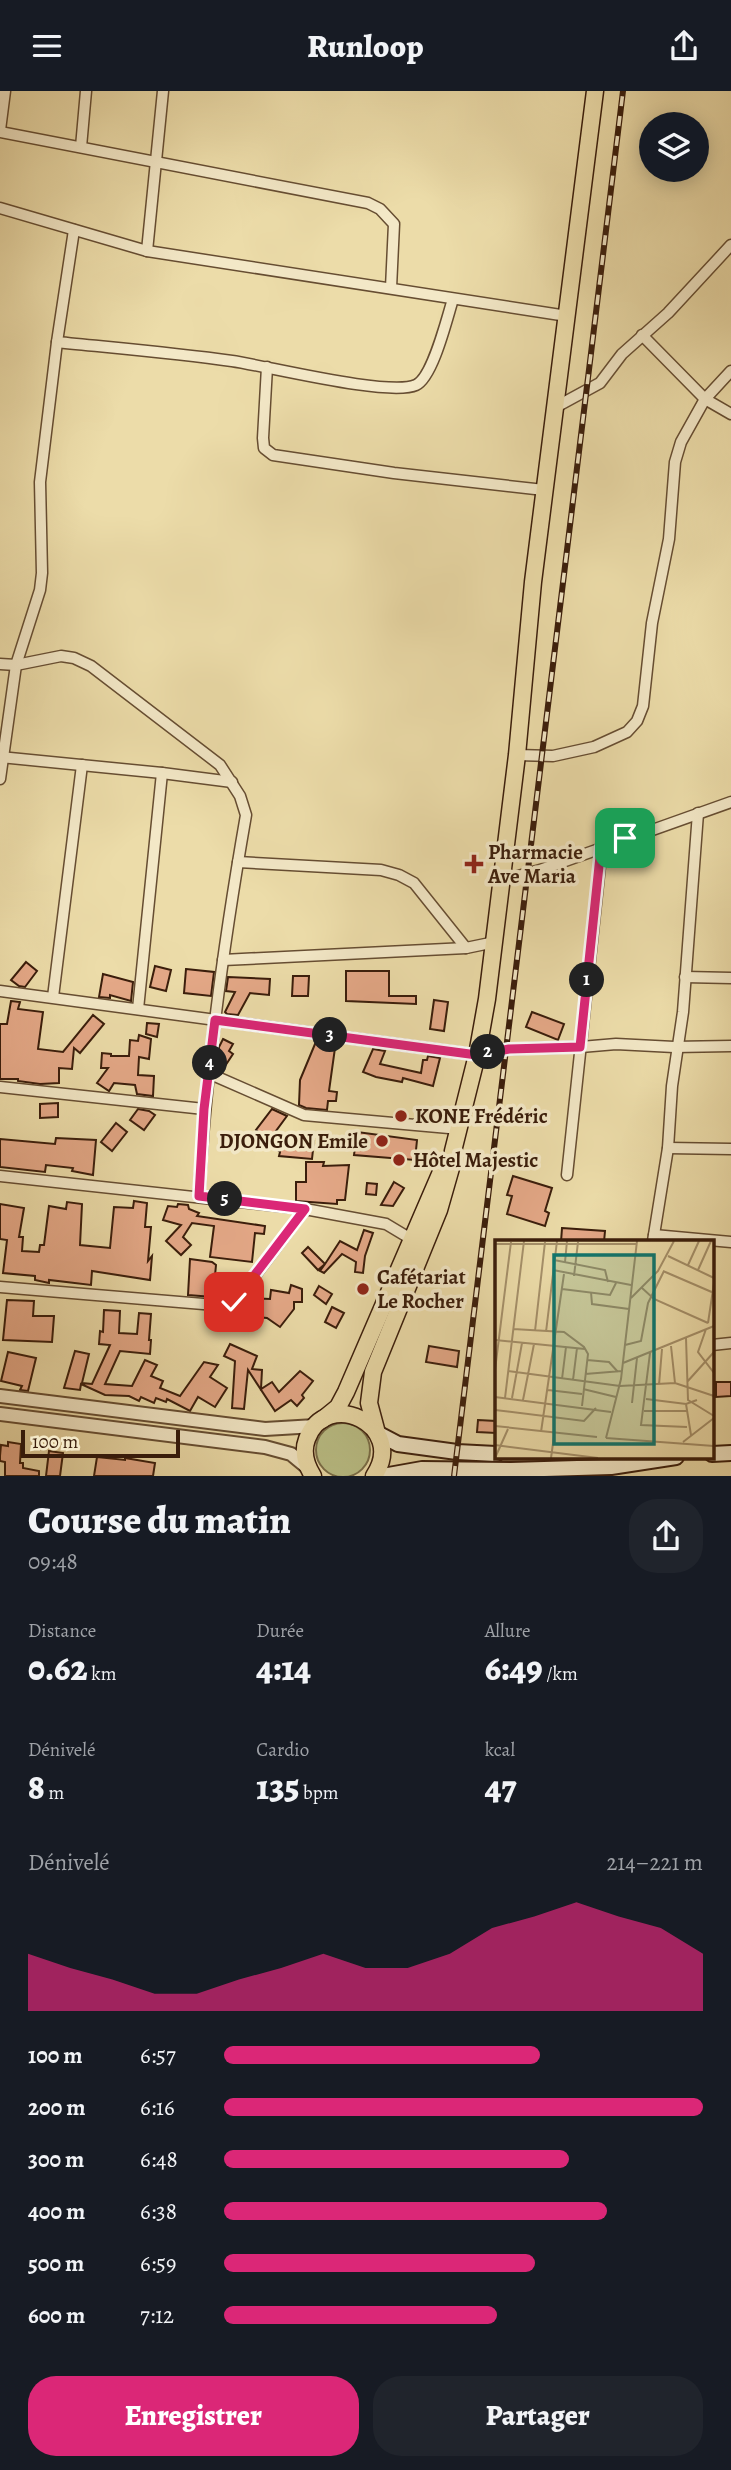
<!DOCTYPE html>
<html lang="fr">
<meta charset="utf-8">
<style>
:root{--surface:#171b24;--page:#20242c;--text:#f1f3f6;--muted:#9ea1a6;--accent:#db2777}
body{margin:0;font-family:Alegreya,serif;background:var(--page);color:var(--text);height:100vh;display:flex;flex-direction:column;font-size:26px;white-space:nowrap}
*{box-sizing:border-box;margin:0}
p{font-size:23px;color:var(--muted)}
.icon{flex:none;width:38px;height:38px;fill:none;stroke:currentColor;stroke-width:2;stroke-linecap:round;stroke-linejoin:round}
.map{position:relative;height:1385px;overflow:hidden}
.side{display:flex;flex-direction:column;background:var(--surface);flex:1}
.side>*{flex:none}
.controls{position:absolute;left:639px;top:21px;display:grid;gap:14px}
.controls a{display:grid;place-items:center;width:70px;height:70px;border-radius:50%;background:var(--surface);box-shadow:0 4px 18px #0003;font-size:35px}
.scale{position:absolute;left:21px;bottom:18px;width:159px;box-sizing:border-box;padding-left:7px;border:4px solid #3a1d0b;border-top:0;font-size:19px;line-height:24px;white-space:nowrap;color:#3a1d0b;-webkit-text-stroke:5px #f3e8c7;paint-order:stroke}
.pin{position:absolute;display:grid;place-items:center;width:60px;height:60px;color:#fff;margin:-30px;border-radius:14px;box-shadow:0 4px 10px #0006}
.km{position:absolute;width:35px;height:35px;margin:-18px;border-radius:50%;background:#222;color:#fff;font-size:19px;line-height:35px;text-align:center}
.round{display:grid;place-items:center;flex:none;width:74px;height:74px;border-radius:28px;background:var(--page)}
.head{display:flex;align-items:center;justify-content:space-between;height:119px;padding:0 28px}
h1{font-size:38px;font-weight:800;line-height:52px}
.figures{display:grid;grid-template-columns:repeat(3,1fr);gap:10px;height:119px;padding:7px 28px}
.figures div{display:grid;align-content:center}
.figures b{font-size:35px;font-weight:800}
.figures small{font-size:19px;font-weight:400}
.figures p{font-size:19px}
.chart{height:196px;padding:14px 28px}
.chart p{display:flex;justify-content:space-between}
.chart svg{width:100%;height:126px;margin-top:7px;fill:var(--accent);opacity:.7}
.primary-button{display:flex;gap:14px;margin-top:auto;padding:14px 28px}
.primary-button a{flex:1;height:80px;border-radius:28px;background:var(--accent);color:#fff;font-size:28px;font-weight:800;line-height:80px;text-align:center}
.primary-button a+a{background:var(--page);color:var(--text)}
ul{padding:0 28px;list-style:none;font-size:23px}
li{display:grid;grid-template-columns:112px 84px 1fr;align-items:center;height:52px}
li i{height:18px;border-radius:9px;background:var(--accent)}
header{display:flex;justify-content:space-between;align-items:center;height:91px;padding:0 28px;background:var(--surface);font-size:32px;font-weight:800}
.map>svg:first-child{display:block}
</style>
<header><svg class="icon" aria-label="menu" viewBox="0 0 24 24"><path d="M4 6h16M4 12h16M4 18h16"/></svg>Runloop<svg class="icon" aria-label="share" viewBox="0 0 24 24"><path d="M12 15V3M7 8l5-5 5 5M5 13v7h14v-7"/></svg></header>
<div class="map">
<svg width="731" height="1385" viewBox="0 0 731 1385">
<rect width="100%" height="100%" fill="#ecdca9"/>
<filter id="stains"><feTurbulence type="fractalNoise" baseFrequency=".00286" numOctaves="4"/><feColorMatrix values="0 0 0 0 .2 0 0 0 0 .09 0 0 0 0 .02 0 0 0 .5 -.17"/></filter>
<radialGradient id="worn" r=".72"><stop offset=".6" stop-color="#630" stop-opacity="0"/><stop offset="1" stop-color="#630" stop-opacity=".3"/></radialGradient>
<circle fill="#babf86" stroke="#7a6e48" stroke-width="2" cx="343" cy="1359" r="27"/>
<g fill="#e4a887" stroke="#3a1d0b" stroke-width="2">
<polygon points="26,871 37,880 25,896 19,895 11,889"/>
<polygon points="155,875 171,879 166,900 150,896"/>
<polygon points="186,878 214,881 211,905 184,902"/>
<polygon points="346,880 389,880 389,905 416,905 416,913 346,910"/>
<polygon points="103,883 133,891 131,910 110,904 110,907 99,906"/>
<polygon points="293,885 309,885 308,905 292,905"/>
<polygon points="228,886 270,888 269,904 250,902 238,924 227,923 225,921 235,901 226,900"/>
<polygon points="434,909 448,911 444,940 430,938"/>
<polygon points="11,910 20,911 18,918 43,921 38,958 63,961 93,924 104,933 80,962 74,957 72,978 59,977 59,992 40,993 18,990 18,988 0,988 0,933 7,933"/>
<polygon points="532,921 564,933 558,949 526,936"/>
<polygon points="147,932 159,933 157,946 146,943"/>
<polygon points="139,944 151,948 149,968 139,966 138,984 154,985 153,1005 137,1003 135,994 114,992 109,1000 97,992 108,977 101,977 102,962 111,963 111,965 129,965 130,949 138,950"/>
<polygon points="223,948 233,953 229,960 233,963 223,978 217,974 219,956"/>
<polygon points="315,953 335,957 329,1000 337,1001 336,1010 328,1010 327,1019 306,1017 299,1014 300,989"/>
<polygon points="373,958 385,960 380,973 421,982 423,969 427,969 428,965 440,967 433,995 403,987 402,991 376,986 363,981"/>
<polygon points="58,1012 58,1026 40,1027 40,1013"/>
<polygon points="138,1018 149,1020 155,1024 144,1039 130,1029"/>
<polygon points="272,1018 287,1025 276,1040 283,1047 314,1050 312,1068 279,1065 280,1061 256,1039"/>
<polygon points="116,1032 127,1041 112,1060 101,1051"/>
<polygon points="357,1041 417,1049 415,1069 354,1064"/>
<polygon points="56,1047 96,1049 93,1084 72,1080 73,1077 46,1074 45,1081 0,1076 0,1048 55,1053"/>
<polygon points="306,1071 324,1071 323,1075 349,1074 345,1109 337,1109 337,1113 296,1110 296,1091 306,1091"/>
<polygon points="513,1085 552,1097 545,1120 549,1122 545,1135 507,1123 512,1105 507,1104"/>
<polygon points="394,1091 404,1097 393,1115 381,1114"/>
<polygon points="367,1092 377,1093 376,1104 366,1103"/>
<polygon points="134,1110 147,1112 145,1136 151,1136 148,1170 152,1165 150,1189 92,1180 91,1194 49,1189 49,1192 35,1189 35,1185 3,1182 7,1149 0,1148 0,1113 24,1117 19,1146 23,1146 22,1160 39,1161 40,1154 44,1154 49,1115 66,1118 67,1111 82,1113 80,1154 110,1157 114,1116 133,1117"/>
<polygon points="178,1113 188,1114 189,1118 199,1122 197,1125 265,1135 264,1143 255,1142 252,1171 210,1166 214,1135 192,1132 183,1146 191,1154 181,1164 166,1150 181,1134 163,1129 168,1115 177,1116"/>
<polygon points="562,1137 605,1140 604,1151 561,1151"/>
<polygon points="364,1139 373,1142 365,1165 363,1182 355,1181 356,1171 342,1163 324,1182 320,1180 325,1173 318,1179 302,1162 308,1156 325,1173 340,1150 357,1159"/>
<polygon points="190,1168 212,1171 216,1174 213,1206 188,1204"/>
<polygon points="230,1187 239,1194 231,1203 222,1195"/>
<polygon points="291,1194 302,1198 302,1211 294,1211 294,1218 280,1236 267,1227 256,1226 256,1221 251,1221 251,1207 270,1208 271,1199 289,1202"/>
<polygon points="319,1195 332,1203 326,1213 314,1204"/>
<polygon points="7,1209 34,1210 33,1225 54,1225 52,1251 3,1249"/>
<polygon points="332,1216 344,1222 336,1237 325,1231"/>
<polygon points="104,1219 120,1220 119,1242 137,1243 139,1222 151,1223 149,1249 151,1249 150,1263 120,1260 105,1293 132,1295 145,1269 157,1274 151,1285 163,1290 160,1297 180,1305 204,1271 218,1274 210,1286 227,1297 215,1316 198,1306 190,1320 167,1308 166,1311 156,1307 154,1312 141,1306 139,1310 129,1305 105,1304 81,1293 80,1299 64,1297 75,1260 89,1263 82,1292 92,1293 110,1254 99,1253 100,1240 103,1241"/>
<polygon points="230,1253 257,1265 252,1278 262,1279 261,1298 272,1291 279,1301 300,1280 313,1290 302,1304 304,1307 297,1315 291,1309 275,1320 248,1279 244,1318 232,1317 235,1270 224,1265"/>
<polygon points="429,1255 459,1260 457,1276 426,1271"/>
<polygon points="8,1261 36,1267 28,1300 20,1299 22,1295 1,1290"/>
<polygon points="716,1291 731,1291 731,1305 716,1306"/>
<polygon points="478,1329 496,1330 496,1342 477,1341"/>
<polygon points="8,1351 21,1353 20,1372 23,1372 23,1377 39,1380 39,1385 5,1385 5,1371 0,1370 0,1365 1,1354 8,1355"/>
<polygon points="49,1360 63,1362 60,1385 46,1385"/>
<polygon points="97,1366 125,1369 125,1367 155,1372 153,1385 94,1385"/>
</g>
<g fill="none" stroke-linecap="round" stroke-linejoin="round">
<defs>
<g id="minor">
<polyline points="0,39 5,0"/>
<polyline points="0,41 368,112 380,118 394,133 391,197"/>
<polyline points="81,56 86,0"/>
<polyline points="0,117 147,160 567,225"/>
<polyline points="147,160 163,0"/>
<polyline points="642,244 705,308 731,323"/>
<path d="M57,251C115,257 174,262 232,270C267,275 389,306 416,294C433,286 447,227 453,208"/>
<polyline points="267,276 263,347 264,357 273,364 394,382 544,399"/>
<polyline points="554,317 600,292 622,263 668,222 731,154"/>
<path d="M0,573L16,574L61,565L74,567L91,575L220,674L240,705L246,724C224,850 206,977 199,1105"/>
<polyline points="517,664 553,665 594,656 627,641 637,630 643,615 652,532 669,448 675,371 681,351 705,308 731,280"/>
<polyline points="0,666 162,682 232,691"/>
<polyline points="0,688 16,574 40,499 42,482 40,391 57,251 74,139"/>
<polyline points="238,771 381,779 399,784 414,792 466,857"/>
<polyline points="503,789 540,779 731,711"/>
<polyline points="223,869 466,857 495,851"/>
<polyline points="685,886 731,887"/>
<polyline points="0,900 477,964 509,958 581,956 616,953 674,956 731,955"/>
<polyline points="53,906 82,674"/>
<polyline points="138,918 162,682"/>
<polyline points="208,982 304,1024 460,1038"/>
<polyline points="0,996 204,1018"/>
<polyline points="668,1057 731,1058"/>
<polyline points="567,1084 602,756"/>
<polyline points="0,1085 305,1118 386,1133 411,1148"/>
<polyline points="654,1144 731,1151"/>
<polyline points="653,1150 668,1057 672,995 683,921 698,722"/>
<polyline points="0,1196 227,1215 235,1211 305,1118"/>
<polyline points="712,1254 731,1252"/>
</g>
<g id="tertiary">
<polyline points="0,1305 265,1338 315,1335"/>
<polyline points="0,1323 265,1356 291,1363 308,1377"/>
</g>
<g id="secondary">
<polyline points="377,1342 398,1353 457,1361 496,1363"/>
<polyline points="712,1363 731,1362"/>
<polyline points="383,1385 422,1378 511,1379 611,1376 676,1366"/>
</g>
<g id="trunk">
<polyline points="322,1329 338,1316 346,1301 444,1074"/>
<polyline points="377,1342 369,1312 373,1281 439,1119 451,1077 453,1060 477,964 487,908 517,664 533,491 595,0"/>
<path d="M313,1385C306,1374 302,1361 307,1348C326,1296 408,1334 374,1385"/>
</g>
</defs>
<use href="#minor" stroke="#664d32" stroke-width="13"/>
<use href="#tertiary" stroke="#664d32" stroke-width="16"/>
<use href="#secondary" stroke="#3a1d0b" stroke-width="18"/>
<use href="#trunk" stroke="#3a1d0b" stroke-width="19"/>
<use href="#minor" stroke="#f3e8c7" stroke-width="10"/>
<use href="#tertiary" stroke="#f3e8c7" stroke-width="12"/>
<use href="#secondary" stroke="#f3e8c7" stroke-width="14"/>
<use href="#trunk" stroke="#ecdca9" stroke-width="16"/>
<defs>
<polyline id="rail" points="454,1385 623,0"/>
</defs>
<use href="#rail" stroke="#3a1d0b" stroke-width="6"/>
<use href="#rail" stroke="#f3e8c7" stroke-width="3.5" stroke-dasharray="10" stroke-linecap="butt"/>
</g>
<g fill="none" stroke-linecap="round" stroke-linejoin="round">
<defs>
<polyline id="route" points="234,1211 305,1118 199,1105 204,1018 215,929 477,964 509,958 580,956 601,756 625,747"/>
</defs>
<use href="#route" stroke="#fff" stroke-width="14"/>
<use href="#route" stroke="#db2777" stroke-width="9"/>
</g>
<g fill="#8f2418" stroke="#f3e8c7" stroke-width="2.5">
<path d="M470.5 762.5h7v7h7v7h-7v7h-7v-7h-7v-7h7z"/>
<circle cx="401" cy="1025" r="7"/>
<circle cx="382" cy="1050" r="7"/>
<circle cx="399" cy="1069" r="7"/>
<circle cx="363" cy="1198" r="7"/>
</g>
<g text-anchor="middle" stroke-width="7" stroke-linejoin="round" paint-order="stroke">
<g font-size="21" font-weight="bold" fill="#3a1d0b" stroke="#f3e8c7" text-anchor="start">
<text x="488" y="768">Pharmacie<tspan x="488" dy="24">Ave Maria</tspan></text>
<text x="415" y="1032">KONE Frédéric</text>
<text x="368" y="1057" text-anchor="end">DJONGON Emile</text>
<text x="413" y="1076">Hôtel Majestic</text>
<text x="377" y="1193">Cafétariat<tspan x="377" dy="24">Le Rocher</tspan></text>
</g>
</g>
<g transform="translate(495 1149)">
<rect width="219" height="219" fill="#ecdca9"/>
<path fill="none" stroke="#a5906a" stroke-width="2" d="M0,4H141M173,16L219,38M59,20L110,30L113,42M70,22L72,1M193,25L204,1M58,30L136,45M203,30L216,1M168,31L219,53M79,36L83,2M147,48L159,59L213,83M67,49L115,55L121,43M96,52L97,64L134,69M136,58L163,31L179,1M213,83L219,43M18,89L69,92L89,107L93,114L87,166M211,89L203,112L219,133M40,91L50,2M51,92L62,1M191,98L193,160L219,176M0,100L90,109M130,105L146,101L153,63L169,31M176,106L180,143M155,113L146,185L192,187M92,120L114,122L123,132M128,123L219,86M0,130L16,2M13,131L125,146L180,143L219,156M90,134L127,131M67,139L71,107M78,140L82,108M192,142L219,112M164,145L167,109M88,149L121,157M53,150L87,154M0,157L116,172M10,158L29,1M17,158L27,103M151,159L191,164L202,160M28,160L39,104M137,163L142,118M191,164L196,195M0,170L89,181L101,168M149,171H193M0,186L102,197M46,192L69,34M111,198L219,206M111,198L126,139L142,1M188,202L219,178M0,205L103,218M0,218L13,189M56,218L59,196"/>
<path fill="#0f766e" fill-opacity="0.15" stroke="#0f766e" stroke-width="3.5" d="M59,15H159V204H59Z"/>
<rect width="219" height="219" fill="none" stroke="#3a1d0b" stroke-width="3.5"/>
</g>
<rect width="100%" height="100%" filter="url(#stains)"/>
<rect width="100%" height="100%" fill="url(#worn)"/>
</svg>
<div class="controls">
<a><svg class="icon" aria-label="layers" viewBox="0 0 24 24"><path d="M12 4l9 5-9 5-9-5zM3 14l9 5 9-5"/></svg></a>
</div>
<div class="scale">100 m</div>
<div class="pin" style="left:625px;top:747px;background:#1e9e55"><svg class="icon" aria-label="arrive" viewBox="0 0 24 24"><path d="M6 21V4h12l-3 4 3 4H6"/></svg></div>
<div class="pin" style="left:234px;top:1211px;background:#d93025"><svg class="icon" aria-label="check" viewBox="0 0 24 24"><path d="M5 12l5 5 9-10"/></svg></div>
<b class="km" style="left:587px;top:889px">1</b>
<b class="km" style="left:488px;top:961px">2</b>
<b class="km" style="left:330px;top:944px">3</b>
<b class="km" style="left:210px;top:972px">4</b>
<b class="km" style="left:225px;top:1108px">5</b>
</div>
<section class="side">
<div class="head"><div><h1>Course du matin</h1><p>09:48</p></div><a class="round"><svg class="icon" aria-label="share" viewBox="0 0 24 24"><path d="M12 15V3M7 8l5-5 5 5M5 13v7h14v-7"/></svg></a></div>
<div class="figures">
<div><p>Distance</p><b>0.62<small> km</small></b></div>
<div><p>Durée</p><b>4:14</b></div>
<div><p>Allure</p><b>6:49<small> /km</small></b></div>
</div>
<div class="figures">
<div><p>Dénivelé</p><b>8<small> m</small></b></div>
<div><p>Cardio</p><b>135<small> bpm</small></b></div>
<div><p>kcal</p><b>47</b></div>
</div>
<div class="chart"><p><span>Dénivelé</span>214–221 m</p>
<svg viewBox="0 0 160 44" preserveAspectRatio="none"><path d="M0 44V24L10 29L20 33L30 38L40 38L50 33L60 29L70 24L80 29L90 29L100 24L110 15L120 11L130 6L140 11L150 15L160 24V44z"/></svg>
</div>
<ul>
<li><b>100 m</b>6:57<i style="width:66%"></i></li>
<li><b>200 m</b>6:16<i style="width:100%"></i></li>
<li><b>300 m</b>6:48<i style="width:72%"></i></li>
<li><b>400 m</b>6:38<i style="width:80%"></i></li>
<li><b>500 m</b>6:59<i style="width:65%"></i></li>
<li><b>600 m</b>7:12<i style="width:57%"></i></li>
</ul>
<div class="primary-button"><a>Enregistrer</a><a>Partager</a></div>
</section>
